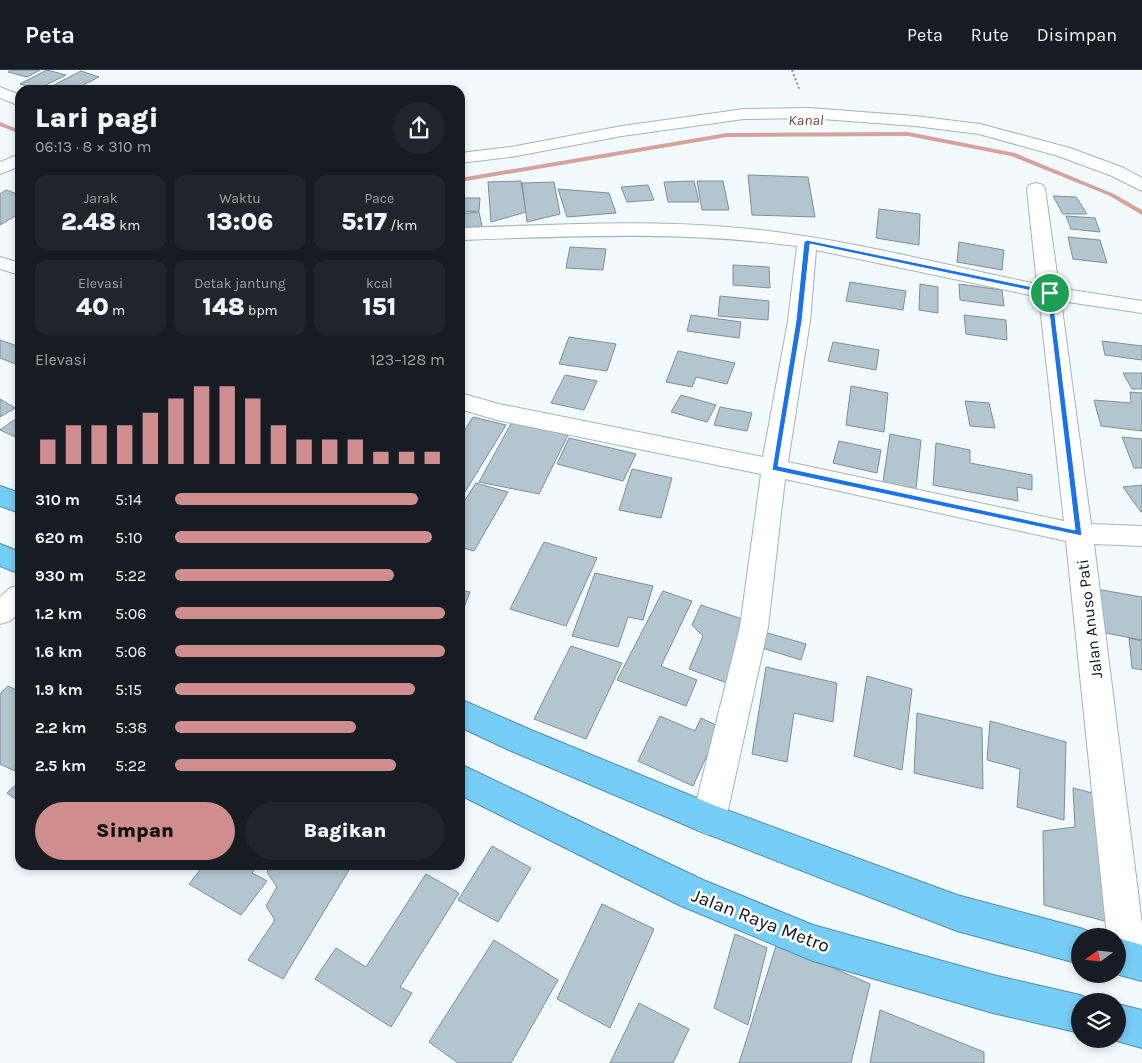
<!DOCTYPE html>
<html lang="id">
<meta charset="utf-8">
<style>
:root{--surface:#171b24;--page:#20242c;--text:#f1f3f6;--muted:#9ea1a6;--line:#363941;--accent:#cf8e8d}
body{margin:0;font-family:Karla,sans-serif;background:var(--page);color:var(--text);height:100vh;display:flex;flex-direction:column;font-size:19px;white-space:nowrap}
*{box-sizing:border-box;margin:0}
p{font-size:16px;color:var(--muted)}
.icon{flex:none;width:28px;height:28px;fill:none;stroke:currentColor;stroke-width:2;stroke-linecap:round;stroke-linejoin:round}
.map{position:relative;flex:1;overflow:hidden}
.side{position:absolute;left:15px;top:15px;width:450px;height:785px;display:flex;flex-direction:column;background:var(--surface);border-radius:15px;box-shadow:0 2px 8px #0003}
.side>*{flex:none}
.needle{width:32px;rotate:255deg}
.fabs{position:absolute;left:1071px;top:858px;display:grid;gap:10px}
.fabs a{display:grid;place-items:center;width:55px;height:55px;border-radius:50%;background:var(--surface);box-shadow:0 2px 8px #0003;font-size:25px}
.pin{position:absolute;display:grid;place-items:center;width:42px;height:42px;color:#fff;margin:-21px;border:2px solid #fff;border-radius:50%;box-shadow:0 1px 5px #0007}
.round{display:grid;place-items:center;flex:none;width:52px;height:52px;border-radius:26px;background:var(--page)}
.head{display:flex;align-items:center;justify-content:space-between;height:85px;padding:0 20px}
h1{font-size:28px;font-weight:800;line-height:38px}
.figures{display:grid;grid-template-columns:repeat(3,1fr);gap:8px;height:85px;padding:5px 20px}
.figures div{display:grid;align-content:center;border-radius:12px;background:var(--page);text-align:center}
.figures b{font-size:25px;font-weight:800}
.figures small{font-size:14px;font-weight:400}
.figures p{font-size:14px}
.chart{height:140px;padding:10px 20px}
.chart p{display:flex;justify-content:space-between}
.chart svg{width:100%;height:90px;margin-top:5px;stroke:var(--accent);stroke-width:6}
.action{display:flex;gap:10px;margin-top:auto;padding:10px 20px}
.action a{flex:1;height:58px;border-radius:30px;background:var(--accent);color:#111;font-size:20px;font-weight:800;line-height:58px;text-align:center}
.action a+a{background:var(--page);color:var(--text)}
ul{padding:0 20px;list-style:none;font-size:16px}
li{display:grid;grid-template-columns:80px 60px 1fr;align-items:center;height:38px}
li i{height:12px;border-radius:6px;background:var(--accent)}
header{display:flex;align-items:center;gap:30px;box-sizing:border-box;height:70px;padding:0 25px;background:var(--surface);border-bottom:1px solid var(--line)}
header strong{font-size:24px}
nav{display:flex;gap:28px;margin-inline-start:auto;font-size:18px}
.map>svg:first-child{display:block}
</style>
<header>
<strong>Peta</strong>
<nav><a>Peta</a><a>Rute</a><a>Disimpan</a></nav>
</header>
<div class="map">
<svg width="1142" height="993" viewBox="0 0 1142 993">
<rect width="100%" height="100%" fill="#f2fafe"/>
<g fill="none" stroke-linecap="round" stroke-linejoin="round">
<g fill="#d5a39b" fill-rule="evenodd">
<polygon points="0,52 20,60 20,64 0,56"/>
<polygon points="908,62 1015,83 1114,124 1142,140 1142,145 1110,126 1011,86 908,66 727,67 460,112 460,108 727,63"/>
</g>
</g>
<g fill="#b3c5ce" stroke="#7e8f98">
<polygon points="12,0 40,0 27,7 8,2"/>
<polygon points="47,0 66,5 38,19 20,14"/>
<polygon points="81,1 99,7 73,20 54,15"/>
<polygon points="748,105 808,107 815,147 752,145"/>
<polygon points="521,111 526,142 491,152 488,112"/>
<polygon points="694,111 699,132 668,132 664,112"/>
<polygon points="697,111 723,111 729,140 702,140"/>
<polygon points="554,112 560,144 527,152 522,113"/>
<polygon points="648,115 654,130 627,132 621,117"/>
<polygon points="558,119 609,123 616,143 567,147"/>
<polygon points="6,120 20,125 20,143 0,155 0,124"/>
<polygon points="1053,126 1076,127 1087,144 1063,144"/>
<polygon points="460,128 480,128 479,141 460,142"/>
<polygon points="879,139 920,144 919,175 876,168"/>
<polygon points="479,142 482,156 460,158 460,144"/>
<polygon points="1066,146 1095,148 1100,162 1071,159"/>
<polygon points="1068,167 1100,170 1107,193 1073,189"/>
<polygon points="959,172 1004,180 1002,200 957,192"/>
<polygon points="570,177 606,179 603,200 566,198"/>
<polygon points="733,195 769,197 770,218 733,215"/>
<polygon points="850,212 906,221 903,240 846,231"/>
<polygon points="920,214 938,217 938,243 919,240"/>
<polygon points="959,214 1002,220 1004,236 960,230"/>
<polygon points="720,226 769,231 768,250 718,246"/>
<polygon points="691,245 741,252 739,268 687,261"/>
<polygon points="964,245 1006,250 1007,270 966,264"/>
<polygon points="569,267 616,274 607,301 559,294"/>
<polygon points="0,270 20,277 20,294 18,295 0,288"/>
<polygon points="1102,271 1142,276 1142,290 1105,285"/>
<polygon points="833,272 879,280 876,300 828,291"/>
<polygon points="678,281 735,293 727,314 696,307 692,317 666,312"/>
<polygon points="1123,303 1142,303 1142,319 1132,319"/>
<polygon points="565,305 597,311 584,340 551,333"/>
<polygon points="851,316 888,323 884,362 846,355"/>
<polygon points="1130,322 1142,323 1142,361 1101,356 1094,330 1131,333"/>
<polygon points="681,325 716,335 707,352 671,342"/>
<polygon points="0,329 15,338 0,347"/>
<polygon points="965,331 989,333 995,358 970,356"/>
<polygon points="720,337 752,343 747,361 714,355"/>
<polygon points="20,346 20,369 0,360"/>
<polygon points="473,347 506,355 460,430 460,368"/>
<polygon points="512,352 568,365 539,424 479,412"/>
<polygon points="890,364 921,370 916,419 883,412"/>
<polygon points="1122,367 1142,369 1142,398 1134,398"/>
<polygon points="569,368 636,384 623,411 557,394"/>
<polygon points="839,371 881,380 877,403 833,393"/>
<polygon points="936,373 970,380 970,393 1032,405 1032,420 1017,417 1018,431 933,415"/>
<polygon points="632,399 672,408 661,448 619,440"/>
<polygon points="476,413 508,422 474,481 460,477 460,438"/>
<polygon points="1142,415 1142,442 1141,442 1123,417"/>
<polygon points="544,472 597,488 566,556 510,539"/>
<polygon points="595,503 653,516 643,550 628,547 618,577 572,566"/>
<polygon points="1096,519 1142,527 1142,570 1100,562"/>
<polygon points="460,520 470,522 460,548"/>
<polygon points="663,521 692,531 661,596 697,610 686,636 617,610"/>
<polygon points="701,535 751,552 727,613 689,599 703,566 692,555"/>
<polygon points="764,562 806,574 801,590 759,577"/>
<polygon points="1129,568 1142,571 1142,600 1132,598"/>
<polygon points="571,576 622,593 586,669 534,649"/>
<polygon points="766,597 837,613 833,652 794,643 787,692 752,684"/>
<polygon points="867,606 912,619 902,700 854,686"/>
<polygon points="8,616 20,622 20,699 17,702 0,694 0,624"/>
<polygon points="917,643 982,658 983,719 914,703"/>
<polygon points="660,646 695,661 701,648 720,657 693,716 638,691"/>
<polygon points="990,651 1066,672 1064,750 1017,737 1020,699 987,690"/>
<polygon points="20,711 20,732 7,723"/>
<polygon points="1073,718 1104,726 1112,853 1044,835 1043,761 1075,757"/>
<polygon points="492,776 531,798 498,852 458,830"/>
<polygon points="204,795 258,795 252,803 267,811 241,845 189,814"/>
<polygon points="271,795 352,795 283,909 248,890 275,850 266,836 277,817 267,802"/>
<polygon points="426,804 459,823 400,917 412,923 391,957 315,909 336,878 366,897"/>
<polygon points="602,834 654,859 610,958 557,929"/>
<polygon points="735,864 767,878 748,955 714,938"/>
<polygon points="494,870 558,910 511,993 458,993 429,972"/>
<polygon points="777,873 870,914 851,993 739,993"/>
<polygon points="639,933 689,959 673,993 610,993"/>
<polygon points="880,940 984,982 984,993 870,993"/>
</g>
<g fill="none" stroke-linecap="round" stroke-linejoin="round">
<defs>
<g id="street">
<polygon points="0,17 20,25 20,36 0,28"/>
<polygon points="809,38 915,46 980,54 1070,78 1124,98 1142,108 1142,121 1112,106 1058,86 979,64 915,56 809,48 744,49 622,66 511,87 460,93 460,83 511,77 622,56 744,39"/>
<polygon points="20,84 20,96 0,104 0,92"/>
<path d="M1036,113L1043,115L1045,119L1059,218L1142,231V243L1061,231L1091,454L1142,456V476L1094,474L1142,854V900L1141,902L1128,907L1118,903V866H1107L1066,471L785,409L768,557L726,749L721,760L709,765L697,760L692,749L740,557L761,404L497,350L460,339V323L499,334L763,387L788,251L797,176C685,161 572,166 460,170V158C553,155 647,149 740,158C840,167 939,194 1037,214L1027,119L1029,115ZM816,180L1039,227L1064,451L788,392L810,251Z"/>
<polygon points="0,187 20,193 20,205 0,199"/>
<polygon points="20,515 20,542 10,551 0,554 0,527 10,518"/>
</g>
<g id="highway">
<polygon points="0,416 20,423 20,443 0,436"/>
<polygon points="0,474 20,482 20,504 0,496"/>
<polygon points="460,629 531,660 716,736 957,825 1080,858 1093,863 1094,866 1080,866 1080,894 957,861 697,760 509,680 460,657"/>
<polygon points="460,694 703,810 813,855 993,905 1080,925 1094,931 1080,931 1080,963 993,943 813,891 679,835 460,725"/>
<polygon points="1118,868 1142,875 1142,911 1116,904"/>
<polygon points="1118,934 1142,940 1142,978 1110,969 1118,969"/>
</g>
</defs>
<use href="#street" stroke="#a2b4be" stroke-width="2"/>
<use href="#highway" stroke="#528da9" stroke-width="2"/>
<polyline stroke="#8a9296" stroke-width="2" stroke-dasharray="2 2.5" stroke-linecap="butt" points="792,0 800,21"/>
<use href="#street" fill="#fff" fill-rule="evenodd"/>
<use href="#highway" fill="#76cdf6" fill-rule="evenodd"/>
</g>
<path fill="#1a73e8" stroke="#fff" fill-rule="evenodd" d="M807,170L1052,221L1082,466L772,400L796,251L804,172ZM810,174L1047,224L1075,460L778,396L802,251Z"/>
<g text-anchor="middle" stroke-width="5" stroke-linejoin="round" paint-order="stroke">
<g font-size="15" font-style="italic" fill="#824138" stroke="#fff">
<text x="806" y="55">Kanal</text>
</g>
<g font-size="16" fill="#0f1519" stroke="#fff">
<text transform="translate(1089 549) rotate(-97)" y="6">Jalan Anuso Pati</text>
</g>
<g font-size="19" fill="#0f1519" stroke="#fff">
<text transform="translate(761 850) rotate(21)" y="7">Jalan Raya Metro</text>
</g>
</g>
</svg>
<div class="fabs">
<a><svg class="needle" viewBox="-14 -14 28 28"><path d="M0-13l5 13h-10z" fill="#e53935"/><path d="M0 13l5-13h-10z" fill="#9ea1a6"/></svg></a>
<a><svg class="icon" aria-label="layers" viewBox="0 0 24 24"><path d="M12 4l9 5-9 5-9-5zM3 14l9 5 9-5"/></svg></a>
</div>
<div class="pin" style="left:1050px;top:223px;background:#1e9e55"><svg class="icon" aria-label="arrive" viewBox="0 0 24 24"><path d="M6 21V4h12l-3 4 3 4H6"/></svg></div>
<section class="side">
<div class="head"><div><h1>Lari pagi</h1><p>06:13 · 8 × 310 m</p></div><a class="round"><svg class="icon" aria-label="share" viewBox="0 0 24 24"><path d="M12 15V3M7 8l5-5 5 5M5 13v7h14v-7"/></svg></a></div>
<div class="figures">
<div><p>Jarak</p><b>2.48<small> km</small></b></div>
<div><p>Waktu</p><b>13:06</b></div>
<div><p>Pace</p><b>5:17<small> /km</small></b></div>
</div>
<div class="figures">
<div><p>Elevasi</p><b>40<small> m</small></b></div>
<div><p>Detak jantung</p><b>148<small> bpm</small></b></div>
<div><p>kcal</p><b>151</b></div>
</div>
<div class="chart"><p><span>Elevasi</span>123–128 m</p>
<svg viewBox="0 0 160 44" preserveAspectRatio="none"><path d="M5 44V32M15 44V25M25 44V25M35 44V25M45 44V19M55 44V12M65 44V6M75 44V6M85 44V12M95 44V25M105 44V32M115 44V32M125 44V32M135 44V38M145 44V38M155 44V38"/></svg>
</div>
<ul>
<li><b>310 m</b>5:14<i style="width:90%"></i></li>
<li><b>620 m</b>5:10<i style="width:95%"></i></li>
<li><b>930 m</b>5:22<i style="width:81%"></i></li>
<li><b>1.2 km</b>5:06<i style="width:100%"></i></li>
<li><b>1.6 km</b>5:06<i style="width:100%"></i></li>
<li><b>1.9 km</b>5:15<i style="width:89%"></i></li>
<li><b>2.2 km</b>5:38<i style="width:67%"></i></li>
<li><b>2.5 km</b>5:22<i style="width:82%"></i></li>
</ul>
<div class="action"><a>Simpan</a><a>Bagikan</a></div>
</section>
</div>
